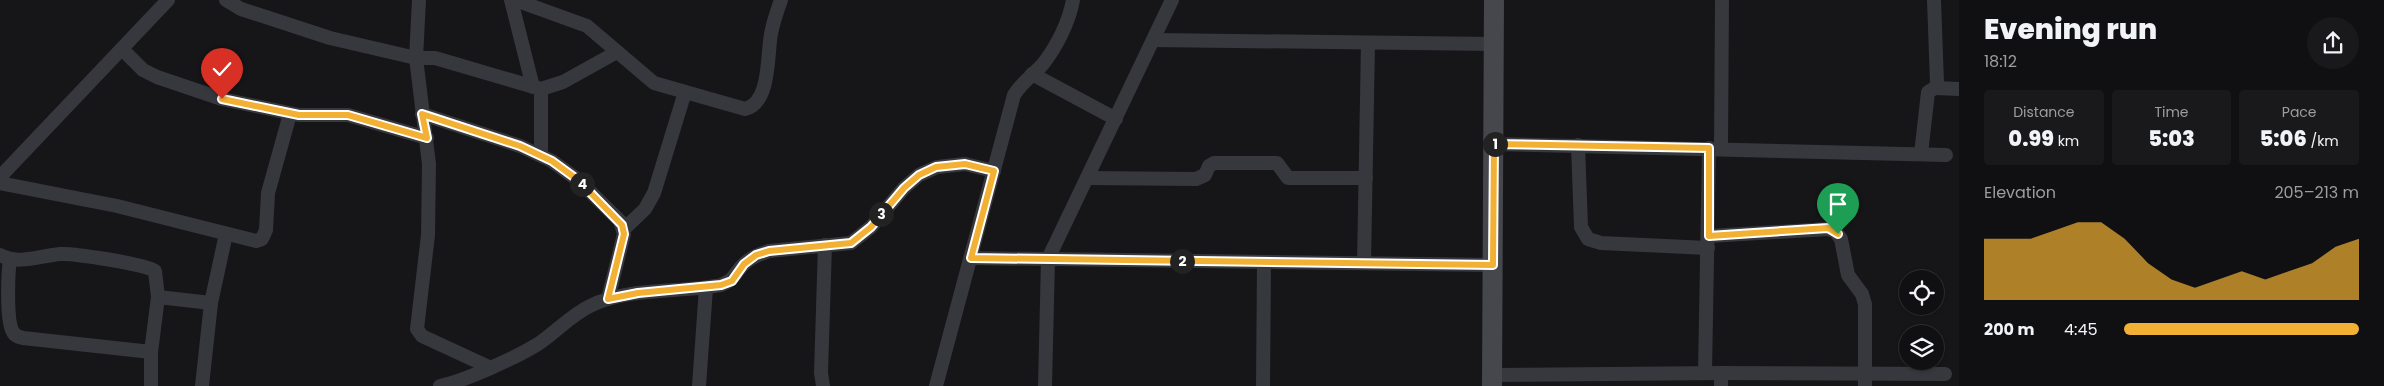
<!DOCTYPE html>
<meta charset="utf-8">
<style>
:root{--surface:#101012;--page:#19191b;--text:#f1f3f6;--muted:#9c9d9f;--line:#303032;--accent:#f2b134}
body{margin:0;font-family:Poppins,sans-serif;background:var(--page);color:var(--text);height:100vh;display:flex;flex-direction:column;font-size:19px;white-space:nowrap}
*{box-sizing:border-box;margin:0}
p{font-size:16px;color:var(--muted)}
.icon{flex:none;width:28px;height:28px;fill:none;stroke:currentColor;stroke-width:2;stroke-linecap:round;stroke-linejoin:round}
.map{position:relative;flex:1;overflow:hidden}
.side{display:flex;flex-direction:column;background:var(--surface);width:425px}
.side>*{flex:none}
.fabs{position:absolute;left:1899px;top:270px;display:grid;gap:10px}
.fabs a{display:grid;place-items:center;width:45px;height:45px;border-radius:50%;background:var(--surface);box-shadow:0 1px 4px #0004,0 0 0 1px var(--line);font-size:25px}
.pin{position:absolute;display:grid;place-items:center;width:42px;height:42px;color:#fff;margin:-51px -21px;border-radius:50% 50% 50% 0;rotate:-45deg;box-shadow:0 0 5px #0007}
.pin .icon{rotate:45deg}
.km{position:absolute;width:25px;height:25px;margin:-12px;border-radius:50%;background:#222;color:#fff;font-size:14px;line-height:25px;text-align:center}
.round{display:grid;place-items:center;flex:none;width:52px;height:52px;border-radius:26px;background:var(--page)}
.headline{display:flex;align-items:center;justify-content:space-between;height:85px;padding:0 25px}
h1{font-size:28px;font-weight:800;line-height:38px}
.metrics{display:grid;grid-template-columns:repeat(3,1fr);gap:8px;height:85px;padding:5px 25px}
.metrics div{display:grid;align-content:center;border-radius:5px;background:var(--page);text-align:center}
.metrics b{font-size:21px;font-weight:800}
.metrics small{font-size:14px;font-weight:400}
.metrics p{font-size:14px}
.chart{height:140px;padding:10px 25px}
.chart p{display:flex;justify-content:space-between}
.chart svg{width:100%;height:90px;margin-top:5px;fill:var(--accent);opacity:.7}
ul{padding:0 25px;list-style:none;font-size:16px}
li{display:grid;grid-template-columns:80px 60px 1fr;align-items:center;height:38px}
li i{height:12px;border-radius:6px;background:var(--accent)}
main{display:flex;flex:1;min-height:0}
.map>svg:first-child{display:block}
</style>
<main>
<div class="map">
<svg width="1959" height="386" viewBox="0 0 1959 386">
<rect width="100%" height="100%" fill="#161618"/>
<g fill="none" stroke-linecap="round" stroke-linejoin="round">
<g stroke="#37383d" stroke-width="14">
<polyline points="226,0 241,9 330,38 416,58 435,58 541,89 541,155"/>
<polyline points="419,0 416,58 429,164 428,235 417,329 422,336 489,367"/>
<polyline points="511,0 533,87"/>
<path d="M515,0L587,26L654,83L745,109C771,103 767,54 771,34C773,23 777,11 781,0"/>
<polyline points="1153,40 1494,44"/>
<polyline points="122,49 143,70 157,77 222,99 299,115 348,115 427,138"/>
<polyline points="1032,74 1116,119"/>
<polyline points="1935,88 1959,89"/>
<polyline points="541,89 563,82 617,52"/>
<polyline points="422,114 520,146 552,161 578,180 620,221 624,234 608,299"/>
<polyline points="1493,144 1946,155"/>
<polyline points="1578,145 1581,227 1588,239 1601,243 1708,248"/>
<polyline points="1721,148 1722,0"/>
<polyline points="1921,154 1928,92 1935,88 1937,83 1934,0"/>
<polyline points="0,177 168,0"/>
<polyline points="1087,178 1196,179 1205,175 1209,166 1214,163 1277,163 1288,178 1366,178"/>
<polyline points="0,183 117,206 256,241 262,239 266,230 268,193 290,114"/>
<polyline points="624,229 645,209 654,193 685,92"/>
<polyline points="1709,236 1828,229 1835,231 1841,239 1848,275 1862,294 1865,304 1865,386"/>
<path d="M0,255C20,265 39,256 60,254C73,253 145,264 155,271L158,297L151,352V386"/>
<polyline points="971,258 1493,265"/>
<path d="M10,260C8,273 6,321 13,332C15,336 19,337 23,338L151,352"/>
<polyline points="1364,263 1368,43"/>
<polyline points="158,297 211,303"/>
<polyline points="1705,373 1709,148"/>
<polyline points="1492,375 1721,373 1945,374"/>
<polyline points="202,386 211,303 226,234"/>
<path d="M440,386C465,381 517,357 538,344C556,332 571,315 590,306C628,287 680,293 721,285C736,279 734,273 744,264C751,257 760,254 769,251L851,243L871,227L904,188L919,175L937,167L965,164L994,171"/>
<polyline points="699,386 706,288"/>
<polyline points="823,386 821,373 825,245"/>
<path d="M936,386L1014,95C1022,82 1033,75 1043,64C1057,46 1069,22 1073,0"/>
<polyline points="1045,386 1048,259 1172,0"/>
<polyline points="1263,386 1264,262"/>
<polyline points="1721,386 1721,373"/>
</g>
<polyline stroke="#45474d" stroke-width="20" points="1492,386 1494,0"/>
</g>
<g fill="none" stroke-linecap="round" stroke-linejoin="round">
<defs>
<polyline id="route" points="222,99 299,115 348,115 427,138 422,114 520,146 552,161 578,180 622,225 624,234 608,299 638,293 721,285 732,281 744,264 756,255 769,251 851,243 871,227 904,188 919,175 936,167 965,164 994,171 971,258 1493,265 1494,144 1709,148 1709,236 1828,228 1838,234"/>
</defs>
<use href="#route" stroke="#fff" stroke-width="10"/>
<use href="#route" stroke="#f2b134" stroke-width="6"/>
</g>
</svg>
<div class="fabs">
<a><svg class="icon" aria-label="locate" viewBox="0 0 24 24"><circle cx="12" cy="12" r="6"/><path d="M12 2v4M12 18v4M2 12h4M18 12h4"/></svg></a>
<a><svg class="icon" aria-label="layers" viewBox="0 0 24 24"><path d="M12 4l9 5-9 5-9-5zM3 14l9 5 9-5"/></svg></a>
</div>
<div class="pin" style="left:1838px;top:234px;background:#1e9e55"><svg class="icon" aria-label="arrive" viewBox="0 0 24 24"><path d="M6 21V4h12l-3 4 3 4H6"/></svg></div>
<div class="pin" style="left:222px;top:99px;background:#d93025"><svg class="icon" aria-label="check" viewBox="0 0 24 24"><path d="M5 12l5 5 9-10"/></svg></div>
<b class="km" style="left:1495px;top:144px">1</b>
<b class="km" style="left:1182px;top:261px">2</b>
<b class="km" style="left:881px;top:214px">3</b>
<b class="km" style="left:582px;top:184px">4</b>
</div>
<section class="side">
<div class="headline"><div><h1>Evening run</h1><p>18:12</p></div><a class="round"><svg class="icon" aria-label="share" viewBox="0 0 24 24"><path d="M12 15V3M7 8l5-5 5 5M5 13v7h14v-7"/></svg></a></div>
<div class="metrics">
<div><p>Distance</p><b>0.99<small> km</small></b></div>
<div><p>Time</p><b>5:03</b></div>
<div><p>Pace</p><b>5:06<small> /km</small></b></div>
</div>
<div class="chart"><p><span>Elevation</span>205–213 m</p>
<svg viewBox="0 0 160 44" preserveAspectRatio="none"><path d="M0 44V14L10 14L20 14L30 10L40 6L50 6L60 14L70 26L80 34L90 38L100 34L110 30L120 34L130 30L140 26L150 18L160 14V44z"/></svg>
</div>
<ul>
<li><b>200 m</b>4:45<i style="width:100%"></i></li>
</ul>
</section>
</main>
